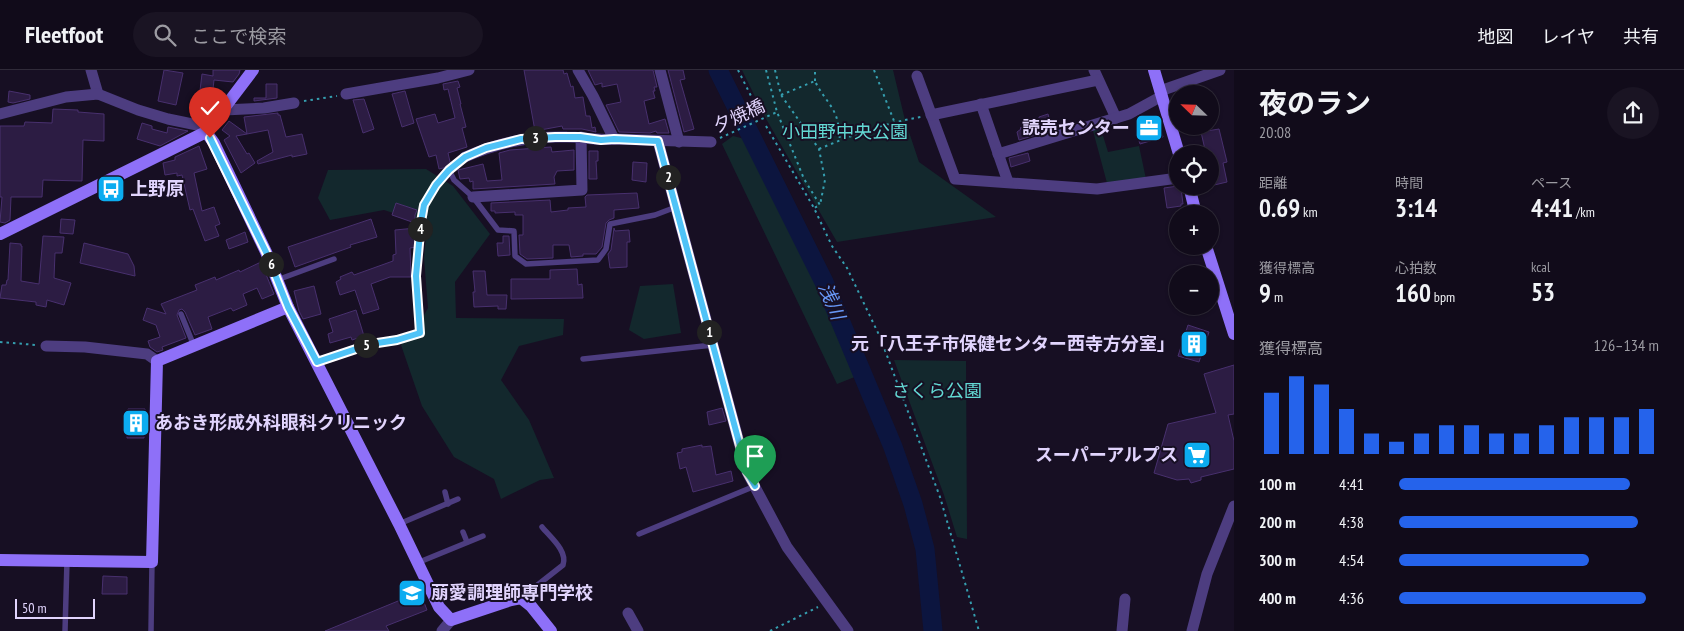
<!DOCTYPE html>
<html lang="ja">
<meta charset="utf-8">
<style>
:root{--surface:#110b1a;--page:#1a1423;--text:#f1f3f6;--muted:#9c9ba2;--line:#302b39;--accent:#2563eb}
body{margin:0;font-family:"PT Sans Narrow","Noto Sans JP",sans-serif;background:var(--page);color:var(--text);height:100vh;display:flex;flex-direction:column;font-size:19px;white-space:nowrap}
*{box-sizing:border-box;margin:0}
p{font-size:16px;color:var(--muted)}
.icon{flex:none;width:28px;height:28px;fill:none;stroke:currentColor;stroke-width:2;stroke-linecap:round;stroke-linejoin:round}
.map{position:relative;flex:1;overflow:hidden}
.sheet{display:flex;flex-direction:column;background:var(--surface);width:450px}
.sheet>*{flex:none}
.needle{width:32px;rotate:293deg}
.buttons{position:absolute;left:1169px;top:15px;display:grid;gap:10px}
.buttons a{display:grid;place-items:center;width:50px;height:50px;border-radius:50%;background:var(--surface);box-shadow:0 1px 4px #0004,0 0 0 1px var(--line);font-size:25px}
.scale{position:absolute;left:15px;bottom:12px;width:80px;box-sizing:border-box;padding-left:5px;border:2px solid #e1d4fd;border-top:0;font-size:14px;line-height:18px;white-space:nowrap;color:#e1d4fd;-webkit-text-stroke:4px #170f23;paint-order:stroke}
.pin{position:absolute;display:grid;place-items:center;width:42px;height:42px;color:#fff;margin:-51px -21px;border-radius:50% 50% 50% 0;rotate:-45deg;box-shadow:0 0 5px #0007}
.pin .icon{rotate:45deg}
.km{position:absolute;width:25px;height:25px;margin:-12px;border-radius:50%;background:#222;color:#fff;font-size:14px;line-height:25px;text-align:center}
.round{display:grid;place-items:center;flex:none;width:52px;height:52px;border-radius:26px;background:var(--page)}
.overview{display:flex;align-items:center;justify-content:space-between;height:85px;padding:0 25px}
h1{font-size:28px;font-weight:700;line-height:38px}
.metrics{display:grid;grid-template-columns:repeat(3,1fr);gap:8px;height:85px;padding:5px 25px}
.metrics div{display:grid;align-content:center}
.metrics b{font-size:25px;font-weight:700}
.metrics small{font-size:14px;font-weight:400}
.metrics p{font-size:14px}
.chart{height:140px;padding:10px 25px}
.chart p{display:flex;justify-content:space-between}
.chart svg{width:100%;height:90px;margin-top:5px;stroke:var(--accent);stroke-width:6}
ul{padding:0 25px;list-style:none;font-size:16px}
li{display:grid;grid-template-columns:80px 60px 1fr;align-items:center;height:38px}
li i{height:12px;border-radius:6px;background:var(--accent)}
header{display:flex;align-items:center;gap:30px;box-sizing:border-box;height:70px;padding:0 25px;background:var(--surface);border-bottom:1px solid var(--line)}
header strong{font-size:24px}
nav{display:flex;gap:28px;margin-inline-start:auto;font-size:18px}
.search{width:350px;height:45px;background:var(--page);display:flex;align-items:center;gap:12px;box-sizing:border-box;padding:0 18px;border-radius:28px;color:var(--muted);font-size:19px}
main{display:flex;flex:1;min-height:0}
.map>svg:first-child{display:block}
</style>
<header>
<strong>Fleetfoot</strong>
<div class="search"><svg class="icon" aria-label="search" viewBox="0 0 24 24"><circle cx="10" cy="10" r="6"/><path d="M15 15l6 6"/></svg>ここで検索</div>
<nav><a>地図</a><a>レイヤ</a><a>共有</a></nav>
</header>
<main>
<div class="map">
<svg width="1234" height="561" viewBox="0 0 1234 561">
<rect width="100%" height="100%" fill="#170f23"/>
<g fill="#13282d">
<polygon points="742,0 893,0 905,50 919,92 996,147 837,172 765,47"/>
<polygon points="1100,56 1108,82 1139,76 1146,109 1107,113 1092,57"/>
<polygon points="733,66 745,69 805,192 857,306 837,314 722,74"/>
<polygon points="426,99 453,116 490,164 455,212 456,248 564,249 563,265 519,276 501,310 529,350 554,408 540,410 501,429 494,409 454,387 422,336 401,275 418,256 428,238 424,188 427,154 384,140 330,150 318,128 328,100"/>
<polygon points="673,214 681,263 644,269 629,260 640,216"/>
<polygon points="894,290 966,291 967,469 957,467 944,425"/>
</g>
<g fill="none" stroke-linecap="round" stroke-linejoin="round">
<polyline stroke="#0c153f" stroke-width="19" points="718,0 824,212 893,377 913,434 925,479 933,561"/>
</g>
<g fill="#2c1c43" stroke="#48306e">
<polygon points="164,0 183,3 176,35 158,31"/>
<polygon points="213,0 240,0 239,4 233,12 214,10 212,28 208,28 204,49 191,46 192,36 198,37 202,4 213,6"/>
<polygon points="524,0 563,0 564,4 567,3 571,17 573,16 575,28 583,27 586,46 590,46 592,58 595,57 596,62 582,59 563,59 562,56 535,61"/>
<polygon points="588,0 653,0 657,17 654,17 655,21 653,21 655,28 644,31 649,54 665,49 669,63 657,63 656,61 650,63 619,62 606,35 621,32 617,14 602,17 602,13 595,15"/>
<polygon points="668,0 683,0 685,9 680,10 694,59 684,62"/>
<polygon points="458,11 460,17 457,18 461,34 460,34 466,57 462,58 467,77 448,83 451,96 439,99 436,85 429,87 416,49 435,44 438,53 455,48 448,19 444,20 443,14"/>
<polygon points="266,14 277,14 277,28 254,31 254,28 266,28"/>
<polygon points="9,21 30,25 30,29 13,33 8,32"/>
<polygon points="405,21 414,53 402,57 392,24"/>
<polygon points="364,29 374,59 363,63 353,30"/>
<polygon points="53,39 78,40 78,42 104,44 104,71 83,70 82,111 43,110 42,127 11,127 10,150 5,153 0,152 2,127 0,127 0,56 24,56 25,52 52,53"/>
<polygon points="278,43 278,45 280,45 286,67 302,64 307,84 292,87 292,85 258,94 257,91 273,82 268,60 247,64 244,47"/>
<polygon points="1048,44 1052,60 1019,70 1017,62 1021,59 1020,58 1039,52 1039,47"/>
<polygon points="1157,47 1163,67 1140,74 1137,64 1140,63 1137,53"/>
<polygon points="229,51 247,64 236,66 247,84 249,83 255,93 241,103 224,70 230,66 222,60"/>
<polygon points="142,53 152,56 152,59 167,63 168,57 188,61 160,76 137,69"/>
<polygon points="1219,59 1227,92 1223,93 1227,112 1210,116 1210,84 1206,84 1201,62"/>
<polygon points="199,76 207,99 194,103 202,141 214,137 220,154 215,156 219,166 205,171 193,139 190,140 182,105 177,106 177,103 165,105 163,93 175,90 175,87"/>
<polygon points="551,77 552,82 574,80 574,100 557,101 554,107 555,114 473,119 473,111 470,112 469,108 460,109 458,100 483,94 487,111 502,110 499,83 510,80"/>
<polygon points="589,81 598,81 598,91 596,91 597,109 589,109"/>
<polygon points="1028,83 1030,91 1011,97 1009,88"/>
<polygon points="633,92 647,93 646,112 632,110"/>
<polygon points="1178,116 1178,119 1181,118 1183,134 1181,134 1181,136 1167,138 1164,118"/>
<polygon points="637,123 639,138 614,140 614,148 609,150 606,153 602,177 596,184 583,184 583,186 571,187 569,175 553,175 553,188 527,189 520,184 519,165 523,165 523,145 515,145 515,142 495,143 495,141 491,141 491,133 550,130 551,142 568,140 568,138 586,137 585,127 587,125"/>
<polygon points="396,133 417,140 415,145 415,153 392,145"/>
<polygon points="61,149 75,150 73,164 60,163"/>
<polygon points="371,149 377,167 350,175 351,177 295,197 288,177"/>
<polygon points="416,158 417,177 410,178 411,207 390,207 371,214 379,239 363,244 355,220 340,225 336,212 341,209 340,207 352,202 354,205 393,191 393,185 396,184 395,160"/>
<polygon points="614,158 615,161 629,160 630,172 627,172 627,197 610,198 608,184 611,180"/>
<polygon points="245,162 248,172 229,179 226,170"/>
<polygon points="43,166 64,167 62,183 55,183 54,208 71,213 64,235 47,230 46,237 36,235 36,232 0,228 2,215 6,215 7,210 8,210 10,173 21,174 21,176 22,176 21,211 39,214"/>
<polygon points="503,166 509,166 510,185 498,186 497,173 503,173"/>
<polygon points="84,173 128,184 134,196 135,206 80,193"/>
<polygon points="261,192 274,224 262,229 257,218 243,224 247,235 233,241 231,238 208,247 212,259 195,265 185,242 182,239 179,240 177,245 186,268 162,277 163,280 157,282 150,277 148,271 160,267 156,255 143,250 147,238 166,244 161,234 197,220 195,215 215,207 216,210 239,200 240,202"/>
<polygon points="577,199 578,215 582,214 583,228 511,229 511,209 550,209 550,200"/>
<polygon points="473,201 485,201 487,225 507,225 506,239 498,239 498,236 474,237 473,222 475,222"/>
<polygon points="314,216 321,244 303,249 299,241 294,221"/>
<polygon points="356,240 364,266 352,270 351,267 330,273 328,264 333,262 329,249"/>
<polygon points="1188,255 1209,262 1199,292 1178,286"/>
<polygon points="1234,295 1234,344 1228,345 1234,371 1234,399 1201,407 1201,410 1191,413 1189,409 1177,410 1154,403 1168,354 1216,343 1204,304"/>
<polygon points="722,338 726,351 709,355 707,342"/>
<polygon points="128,339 145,339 144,368 127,368"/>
<polygon points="702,375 702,377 711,376 716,405 731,401 733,411 693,422 686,397 680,399 677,383 682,382 682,379"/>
<polygon points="103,506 127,507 127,524 102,524"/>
<polygon points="420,522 427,540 386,556 389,561 325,561"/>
</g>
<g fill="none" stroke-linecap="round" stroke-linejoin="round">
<g stroke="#359eaf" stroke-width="2" stroke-dasharray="2.5 4" stroke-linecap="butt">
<polyline points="738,0 759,42"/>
<polyline points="766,0 777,42 804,109 820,135 814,138"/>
<polyline points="775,0 781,25 819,79 825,110 820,135"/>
<polyline points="874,0 894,51"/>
<polyline points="815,11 815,0"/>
<path d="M781,25L815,11C821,25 833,35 837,49C839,56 839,63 840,70"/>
<polyline points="304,31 337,26"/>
<polyline points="766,56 814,138 832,176 847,198 880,267 940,427 979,561"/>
<polyline points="720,68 777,42"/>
<path d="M819,79C852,65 885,53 921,47"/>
<polyline points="404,268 420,263 416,206 421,152 424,135 436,115 443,107"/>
<polyline points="0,272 36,275"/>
<polyline points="770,561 818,537"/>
</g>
<g stroke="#4d3d80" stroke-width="5.5">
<polyline points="449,100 454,110 473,127 498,160 514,161 515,186 526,194 598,190 606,179 610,154 655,145 676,137"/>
<polyline points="277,210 334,189"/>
<polyline points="181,244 194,276"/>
<polyline points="583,289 713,275"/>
<polyline points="317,293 371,273 397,270"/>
<polyline points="445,422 448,434"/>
<polyline points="399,454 458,429"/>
<polyline points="463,462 467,472"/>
<polyline points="639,464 755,416"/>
<polyline points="417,493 483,466"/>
<path d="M521,528L563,495C568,481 550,467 542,457"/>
<polyline points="65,561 67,491"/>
<polyline points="151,561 152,492"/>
</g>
<g stroke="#4d3d80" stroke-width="11">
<polyline points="91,0 98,24"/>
<polyline points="578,0 593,26 614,69"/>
<polyline points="660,0 679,72"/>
<polyline points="1094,0 1116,48"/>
<polyline points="917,6 955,109 1097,119 1178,108"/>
<polyline points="1160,21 1220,0"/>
<polyline points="346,24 438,8 469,0"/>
<polyline points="981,34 1008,112"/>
<polyline points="224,40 264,38 294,33"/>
<polyline points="0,44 66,27 98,24 138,40 168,49 202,56 206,62"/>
<polyline points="931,45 1098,10"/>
<polyline points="658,71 747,402 787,477 848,561"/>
<polyline points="998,84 1129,44 1162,26"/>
<path d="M465,87C500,72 530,66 567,67C583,67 598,71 614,69L711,72"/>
<polyline points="473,127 582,120 581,67"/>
<polyline points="46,276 85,277 147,284 157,291"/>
<polyline points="628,543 638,561"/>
<polyline points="442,561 451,550"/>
<polyline points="1122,561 1125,529"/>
<polyline points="1192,561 1207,504 1234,436"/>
</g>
<g stroke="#8e70f8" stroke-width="12">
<polyline points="1154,0 1179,84"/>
<polyline points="206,62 214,73 266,182 288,237 399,454 439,537 451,550 511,530 521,528 531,536 551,561"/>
<polyline points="1189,116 1196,144"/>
<polyline points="0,164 206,62 253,0"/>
<polyline points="1206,176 1234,264"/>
<polyline points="0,490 152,492 157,291 288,237"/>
</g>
</g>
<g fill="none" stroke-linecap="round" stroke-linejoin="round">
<defs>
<polyline id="route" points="210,68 266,182 288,237 317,292 371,274 397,270 420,263 416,206 421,152 424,135 436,115 449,100 465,87 486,78 521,69 555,67 580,67 601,70 614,69 658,71 747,402 755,416"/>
</defs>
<use href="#route" stroke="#fff" stroke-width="10"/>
<use href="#route" stroke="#4fc3f7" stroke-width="6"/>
</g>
<defs>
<symbol id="office-square" viewBox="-11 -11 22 22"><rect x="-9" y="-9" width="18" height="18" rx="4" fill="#0cacf0" stroke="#170f23"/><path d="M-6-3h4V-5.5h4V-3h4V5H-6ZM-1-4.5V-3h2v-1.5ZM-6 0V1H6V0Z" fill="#fff"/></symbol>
<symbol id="bus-square" viewBox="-11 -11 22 22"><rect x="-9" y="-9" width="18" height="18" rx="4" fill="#0cacf0" stroke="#170f23"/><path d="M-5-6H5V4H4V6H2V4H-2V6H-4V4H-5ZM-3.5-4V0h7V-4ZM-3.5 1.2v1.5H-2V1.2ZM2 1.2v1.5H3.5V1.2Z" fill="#fff"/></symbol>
<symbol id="building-square" viewBox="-11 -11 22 22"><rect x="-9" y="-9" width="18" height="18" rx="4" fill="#0cacf0" stroke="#170f23"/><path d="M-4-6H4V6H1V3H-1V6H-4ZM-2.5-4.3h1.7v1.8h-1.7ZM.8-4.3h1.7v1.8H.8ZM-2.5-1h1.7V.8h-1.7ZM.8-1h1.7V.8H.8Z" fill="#fff"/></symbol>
<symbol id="supermarket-square" viewBox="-11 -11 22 22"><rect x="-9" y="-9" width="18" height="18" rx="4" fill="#0cacf0" stroke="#170f23"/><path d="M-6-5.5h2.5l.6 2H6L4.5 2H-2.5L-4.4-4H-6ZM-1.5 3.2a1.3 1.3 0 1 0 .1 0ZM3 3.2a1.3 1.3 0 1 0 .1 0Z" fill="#fff"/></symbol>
<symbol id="school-square" viewBox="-11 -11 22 22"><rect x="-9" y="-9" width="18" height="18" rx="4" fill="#0cacf0" stroke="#170f23"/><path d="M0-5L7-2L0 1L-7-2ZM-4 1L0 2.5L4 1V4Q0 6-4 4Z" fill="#fff"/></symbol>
</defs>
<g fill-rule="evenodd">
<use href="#office-square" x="1133" y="42" width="32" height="32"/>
<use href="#bus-square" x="95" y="103" width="32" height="32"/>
<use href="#building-square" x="1178" y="258" width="32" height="32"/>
<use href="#building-square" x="120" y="337" width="32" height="32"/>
<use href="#supermarket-square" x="1181" y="369" width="32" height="32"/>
<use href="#school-square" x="396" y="507" width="32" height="32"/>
</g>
<g text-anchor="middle" stroke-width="4" stroke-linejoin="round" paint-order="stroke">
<g font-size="18" fill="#e1d4fd" stroke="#170f23">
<text transform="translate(739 46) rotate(-25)" y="6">夕焼橋</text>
</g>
<g font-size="18" font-weight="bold" fill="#e1d4fd" stroke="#170f23" text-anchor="end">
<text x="1130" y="64">読売センター</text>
<text x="130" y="125" text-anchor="start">上野原</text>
<text x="1175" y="280">元「八王子市保健センター西寺方分室」</text>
<text x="155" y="359" text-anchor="start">あおき形成外科眼科クリニック</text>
<text x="1178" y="391">スーパーアルプス</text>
<text x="431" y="529" text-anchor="start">萠愛調理師専門学校</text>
</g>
<g font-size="18" fill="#63d9d4" stroke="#170f23">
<text x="845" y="68">小田野中央公園</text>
<text x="937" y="327">さくら公園</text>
</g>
<g font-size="19" font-style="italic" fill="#6797f7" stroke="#170f23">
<text transform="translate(832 231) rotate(67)" y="7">浅川</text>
</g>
</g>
</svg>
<div class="buttons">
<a><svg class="needle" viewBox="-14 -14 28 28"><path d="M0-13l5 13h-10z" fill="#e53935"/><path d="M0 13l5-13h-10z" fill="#9c9ba2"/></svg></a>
<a><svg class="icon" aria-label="locate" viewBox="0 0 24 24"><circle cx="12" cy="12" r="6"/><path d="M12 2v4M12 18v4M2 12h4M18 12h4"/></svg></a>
<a>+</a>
<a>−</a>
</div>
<div class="scale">50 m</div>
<div class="pin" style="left:755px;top:416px;background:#1e9e55"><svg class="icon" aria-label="arrive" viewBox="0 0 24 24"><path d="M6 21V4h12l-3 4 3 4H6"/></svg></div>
<div class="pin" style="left:210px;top:68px;background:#d93025"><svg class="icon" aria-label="check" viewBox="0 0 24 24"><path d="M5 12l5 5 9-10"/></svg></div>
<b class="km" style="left:709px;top:262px">1</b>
<b class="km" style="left:668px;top:107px">2</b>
<b class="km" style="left:535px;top:68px">3</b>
<b class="km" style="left:420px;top:159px">4</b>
<b class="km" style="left:366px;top:275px">5</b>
<b class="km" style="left:271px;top:194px">6</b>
</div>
<section class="sheet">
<div class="overview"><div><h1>夜のラン</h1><p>20:08</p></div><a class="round"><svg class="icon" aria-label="share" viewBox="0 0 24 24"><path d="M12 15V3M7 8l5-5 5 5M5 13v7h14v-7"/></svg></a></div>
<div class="metrics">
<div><p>距離</p><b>0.69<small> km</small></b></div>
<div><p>時間</p><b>3:14</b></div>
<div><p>ペース</p><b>4:41<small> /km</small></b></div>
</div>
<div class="metrics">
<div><p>獲得標高</p><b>9<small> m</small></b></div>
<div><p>心拍数</p><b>160<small> bpm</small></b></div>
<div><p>kcal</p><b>53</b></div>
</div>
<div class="chart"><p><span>獲得標高</span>126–134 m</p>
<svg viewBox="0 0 160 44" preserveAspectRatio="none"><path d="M5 44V14M15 44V6M25 44V10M35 44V22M45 44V34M55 44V38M65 44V34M75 44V30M85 44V30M95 44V34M105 44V34M115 44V30M125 44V26M135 44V26M145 44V26M155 44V22"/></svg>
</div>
<ul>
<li><b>100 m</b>4:41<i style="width:89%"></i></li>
<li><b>200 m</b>4:38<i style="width:92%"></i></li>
<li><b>300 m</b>4:54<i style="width:73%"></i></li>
<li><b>400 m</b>4:36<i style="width:95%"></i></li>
</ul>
</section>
</main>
